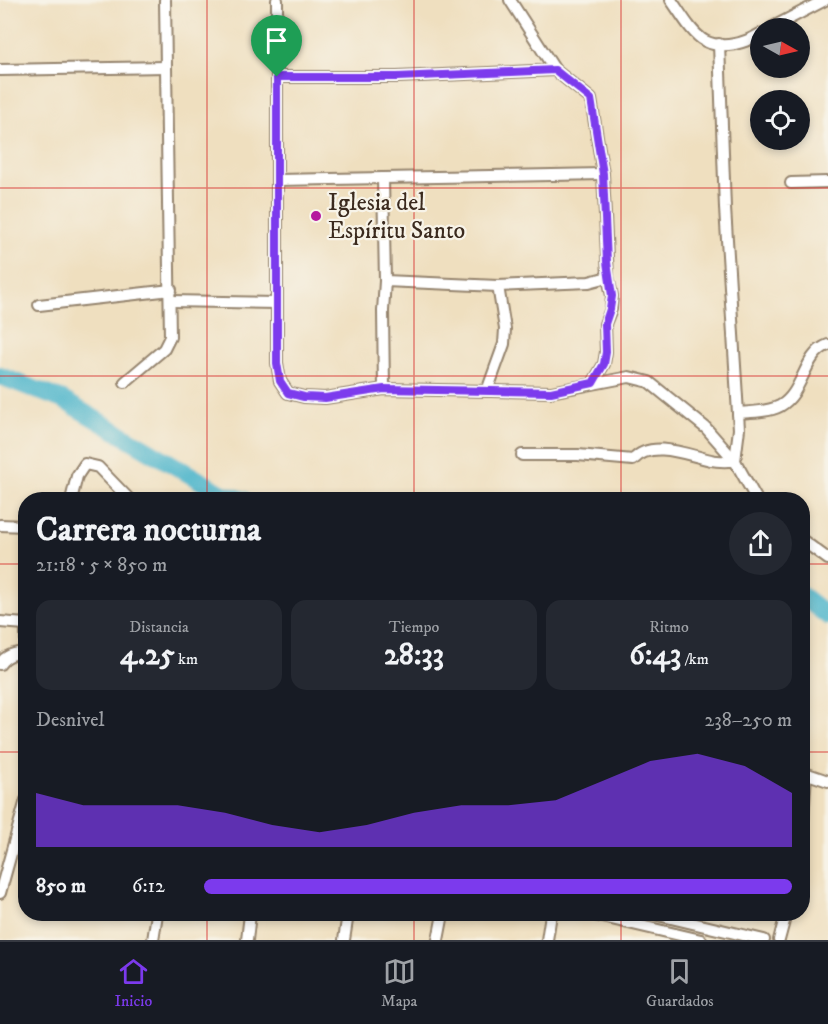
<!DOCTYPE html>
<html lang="es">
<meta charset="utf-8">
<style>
:root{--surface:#171b24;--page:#242831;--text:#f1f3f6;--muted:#9ea1a6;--line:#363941;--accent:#7c3aed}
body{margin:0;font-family:"IM FELL DW Pica",serif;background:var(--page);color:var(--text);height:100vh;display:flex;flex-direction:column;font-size:22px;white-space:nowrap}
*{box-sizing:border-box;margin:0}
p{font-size:20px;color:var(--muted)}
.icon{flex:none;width:33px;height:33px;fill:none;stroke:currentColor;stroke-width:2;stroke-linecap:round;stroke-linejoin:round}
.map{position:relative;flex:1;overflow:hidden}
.panel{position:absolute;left:18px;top:492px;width:792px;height:429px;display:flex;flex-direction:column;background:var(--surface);border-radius:24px;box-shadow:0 3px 9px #0003}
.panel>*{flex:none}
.needle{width:39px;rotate:98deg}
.controls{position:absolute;left:750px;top:18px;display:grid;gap:12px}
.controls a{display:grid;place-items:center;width:60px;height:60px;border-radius:50%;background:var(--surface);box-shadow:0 3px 9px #0003;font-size:30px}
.pin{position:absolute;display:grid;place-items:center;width:51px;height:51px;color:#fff;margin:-62px -26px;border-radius:50% 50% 50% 0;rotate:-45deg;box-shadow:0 0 6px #0007}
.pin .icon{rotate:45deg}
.round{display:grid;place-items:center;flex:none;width:63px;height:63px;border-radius:32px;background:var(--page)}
.overview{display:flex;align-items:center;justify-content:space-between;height:102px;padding:0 18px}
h1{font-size:33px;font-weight:800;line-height:45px}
.figures{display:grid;grid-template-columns:repeat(3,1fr);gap:9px;height:102px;padding:6px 18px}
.figures div{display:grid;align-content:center;border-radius:15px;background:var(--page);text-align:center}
.figures b{font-size:30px;font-weight:800}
.figures small{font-size:16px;font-weight:400}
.figures p{font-size:16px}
.chart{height:168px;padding:12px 18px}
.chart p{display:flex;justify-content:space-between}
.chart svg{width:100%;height:108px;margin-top:6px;fill:var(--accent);opacity:.7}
ul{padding:0 18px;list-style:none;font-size:20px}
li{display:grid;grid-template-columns:96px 72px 1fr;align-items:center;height:45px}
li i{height:15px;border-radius:8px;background:var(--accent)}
.menu{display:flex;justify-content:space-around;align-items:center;height:84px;border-top:2px solid var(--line);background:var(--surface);font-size:16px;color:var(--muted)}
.menu a{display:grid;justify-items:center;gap:3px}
.menu .active{color:var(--accent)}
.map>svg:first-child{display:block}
</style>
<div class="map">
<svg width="828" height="940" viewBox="0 0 828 940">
<rect width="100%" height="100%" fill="#f7f3e8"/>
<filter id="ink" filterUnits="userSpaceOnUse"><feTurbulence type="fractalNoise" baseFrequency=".0167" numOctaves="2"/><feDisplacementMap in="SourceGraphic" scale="12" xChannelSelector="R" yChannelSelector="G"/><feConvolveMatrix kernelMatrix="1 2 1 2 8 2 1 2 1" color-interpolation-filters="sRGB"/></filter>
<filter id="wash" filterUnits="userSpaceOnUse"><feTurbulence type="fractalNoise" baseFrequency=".008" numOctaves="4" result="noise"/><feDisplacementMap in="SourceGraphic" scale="24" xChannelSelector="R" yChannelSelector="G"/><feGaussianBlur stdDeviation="1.35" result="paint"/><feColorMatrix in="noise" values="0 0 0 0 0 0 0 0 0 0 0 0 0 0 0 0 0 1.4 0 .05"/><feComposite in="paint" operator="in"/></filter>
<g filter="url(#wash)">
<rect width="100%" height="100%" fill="#efdfbf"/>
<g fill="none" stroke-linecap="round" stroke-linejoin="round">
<g stroke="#4db5cb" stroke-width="18">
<polyline points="0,376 63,400 221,493 244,500"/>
<polyline points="802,596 828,616"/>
</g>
</g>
</g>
<g filter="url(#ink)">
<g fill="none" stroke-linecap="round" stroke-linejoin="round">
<defs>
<g id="minor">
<polyline points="277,0 277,363 280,381 288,393 304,397 325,398 384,389 551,392 629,377 649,382 706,428 735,461 757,500"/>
<path d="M671,0C680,12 691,33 705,41C723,50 745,43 760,34"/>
<polyline points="771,28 825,0"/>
<polyline points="0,70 166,67"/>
<polyline points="277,77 397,77 555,70"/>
<polyline points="383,178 385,281 383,311 384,389"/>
<polyline points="277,180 603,174"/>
<polyline points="791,183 828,182"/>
<polyline points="385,281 498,286 589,282 608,277 603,174 591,99 555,70 510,0"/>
<polyline points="171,301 277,303"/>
<polyline points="39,305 171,290"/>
<polyline points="125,382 164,349 170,337 165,0"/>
<polyline points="593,383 604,364 606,352 605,324 611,309 612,296 608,277"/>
<polyline points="487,391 504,344 505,329 498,286"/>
<path d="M738,413C750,412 769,412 780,406C804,393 803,354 828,345"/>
<path d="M522,455H578L633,460C651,439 688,455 711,460C719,462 727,461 735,461L739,429L725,208L719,44"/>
<polyline points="71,500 77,476 85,464 98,467 130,500"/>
<polyline points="0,525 26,526"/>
<polyline points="802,540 828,559"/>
<polyline points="26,620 26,641"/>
<polyline points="0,622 25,624"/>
<path d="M0,664C6,655 15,653 26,652"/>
<polyline points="802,772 828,781"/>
<polyline points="802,838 806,773"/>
<polyline points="0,893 26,800"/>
<polyline points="590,914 701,940"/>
<polyline points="654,914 764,940"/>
<polyline points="153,940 157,914"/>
<polyline points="247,940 250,914"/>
<polyline points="344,940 348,914"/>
<polyline points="438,940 443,914"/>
<polyline points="547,940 551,914"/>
<polyline points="779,940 786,914"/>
</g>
</defs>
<use href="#minor" stroke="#95846e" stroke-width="14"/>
<use href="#minor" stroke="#fff" stroke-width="10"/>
</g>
</g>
<g fill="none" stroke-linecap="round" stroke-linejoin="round" filter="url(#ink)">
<defs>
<polygon id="route" points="555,70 591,99 603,174 607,262 612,296 610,309 605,324 606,352 604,364 593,383 551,392 384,389 325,398 304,397 288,393 280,381 277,363 277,77 397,77"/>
</defs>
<use href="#route" stroke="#fff" stroke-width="12"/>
<use href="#route" stroke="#7c3aed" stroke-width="8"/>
</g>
<path fill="none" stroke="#d62828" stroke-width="1.5" stroke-opacity="0.55" d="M207,0V500M414,0V500M621,0V500M0,188H828M0,376H828M0,564H26M802,564H828M0,752H26M802,752H828M207,914V940M414,914V940M621,914V940"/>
<circle fill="#b5179e" stroke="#f7f3e8" stroke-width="2" cx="316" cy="216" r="6"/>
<g text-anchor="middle" stroke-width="4.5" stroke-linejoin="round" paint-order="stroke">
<g font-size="24" fill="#3b2a1e" stroke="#f7f3e8" text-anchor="start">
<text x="328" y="210">Iglesia del<tspan x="328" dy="28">Espíritu Santo</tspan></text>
</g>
</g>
</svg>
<div class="controls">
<a><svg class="needle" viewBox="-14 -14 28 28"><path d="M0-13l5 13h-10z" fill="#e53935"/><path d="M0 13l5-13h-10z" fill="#9ea1a6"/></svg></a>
<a><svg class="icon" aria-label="locate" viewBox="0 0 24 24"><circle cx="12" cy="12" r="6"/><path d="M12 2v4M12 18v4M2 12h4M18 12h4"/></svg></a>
</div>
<div class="pin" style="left:277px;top:77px;background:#1e9e55"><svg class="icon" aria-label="arrive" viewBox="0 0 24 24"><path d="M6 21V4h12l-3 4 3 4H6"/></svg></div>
<section class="panel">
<div class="overview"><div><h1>Carrera nocturna</h1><p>21:18 · 5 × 850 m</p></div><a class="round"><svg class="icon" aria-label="share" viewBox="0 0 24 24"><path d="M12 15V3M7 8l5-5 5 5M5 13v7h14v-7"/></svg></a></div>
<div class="figures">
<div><p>Distancia</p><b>4.25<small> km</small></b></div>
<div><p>Tiempo</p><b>28:33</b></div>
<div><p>Ritmo</p><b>6:43<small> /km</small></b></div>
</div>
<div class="chart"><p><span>Desnivel</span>238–250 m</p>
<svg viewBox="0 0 160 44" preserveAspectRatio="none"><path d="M0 44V22L10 27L20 27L30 27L40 30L50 35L60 38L70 35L80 30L90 27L100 27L110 25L120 17L130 9L140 6L150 11L160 22V44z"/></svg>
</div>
<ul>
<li><b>850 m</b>6:12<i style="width:100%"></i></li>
</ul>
</section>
</div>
<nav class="menu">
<a class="active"><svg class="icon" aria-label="home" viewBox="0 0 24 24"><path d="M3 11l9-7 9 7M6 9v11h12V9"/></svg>Inicio</a>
<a><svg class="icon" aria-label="map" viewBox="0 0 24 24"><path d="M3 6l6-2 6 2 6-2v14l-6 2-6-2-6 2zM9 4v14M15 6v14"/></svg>Mapa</a>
<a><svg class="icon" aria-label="saved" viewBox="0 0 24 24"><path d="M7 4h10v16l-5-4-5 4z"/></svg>Guardados</a>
</nav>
